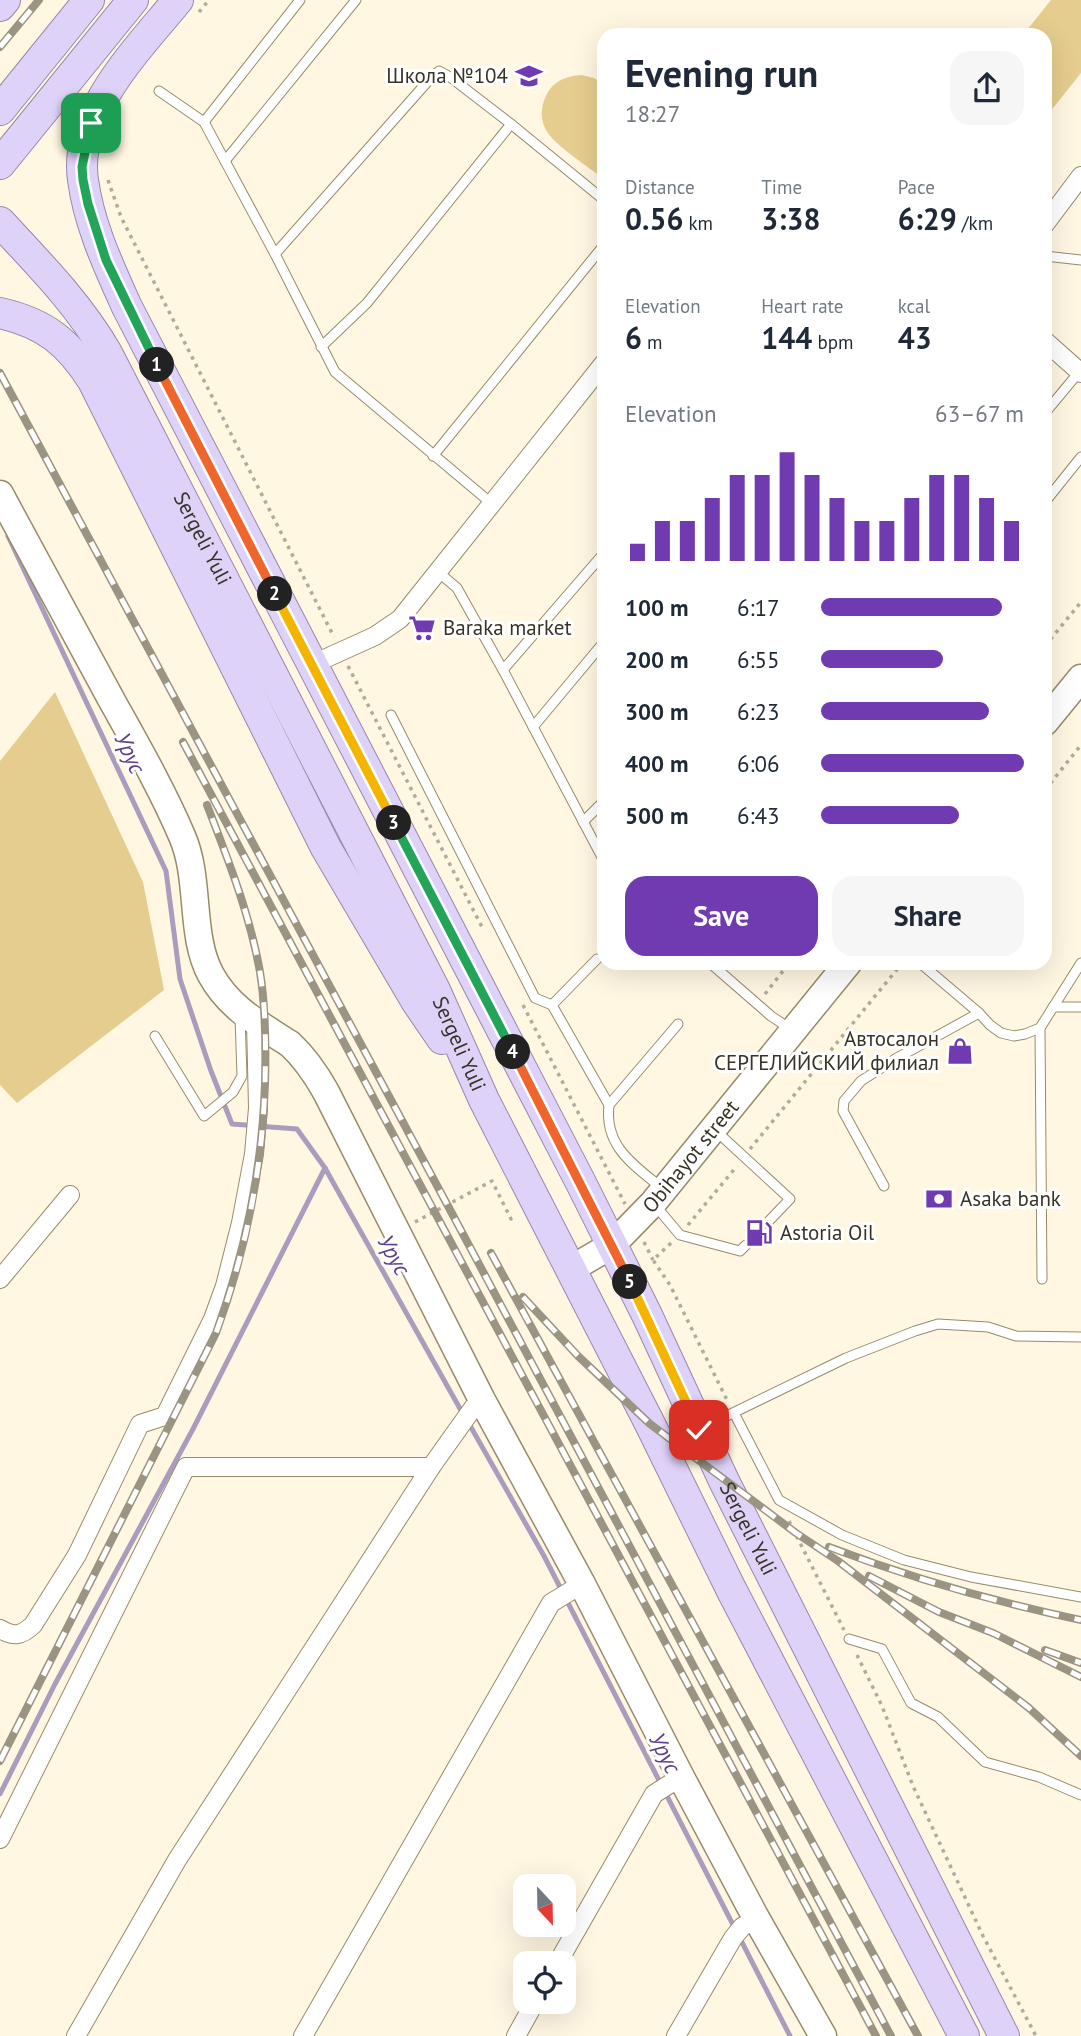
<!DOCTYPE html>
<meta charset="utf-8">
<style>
:root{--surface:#fff;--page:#f6f6f7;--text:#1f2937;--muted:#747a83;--accent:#703bb1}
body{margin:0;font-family:"PT Sans",sans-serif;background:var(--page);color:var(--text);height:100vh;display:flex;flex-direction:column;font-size:26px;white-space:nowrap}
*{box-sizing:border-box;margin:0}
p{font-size:23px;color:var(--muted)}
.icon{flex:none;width:38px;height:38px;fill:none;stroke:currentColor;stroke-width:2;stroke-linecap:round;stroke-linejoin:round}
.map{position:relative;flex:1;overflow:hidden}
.panel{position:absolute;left:597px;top:28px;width:455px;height:942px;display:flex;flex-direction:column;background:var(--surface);border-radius:21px;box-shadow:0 7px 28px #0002}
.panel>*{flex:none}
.needle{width:46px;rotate:158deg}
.buttons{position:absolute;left:513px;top:1874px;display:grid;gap:14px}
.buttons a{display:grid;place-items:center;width:63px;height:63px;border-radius:14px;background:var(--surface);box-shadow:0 7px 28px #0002;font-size:35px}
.pin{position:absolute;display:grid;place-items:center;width:60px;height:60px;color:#fff;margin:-30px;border-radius:14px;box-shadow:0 4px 10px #0006}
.km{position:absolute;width:35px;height:35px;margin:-18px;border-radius:50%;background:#222;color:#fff;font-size:19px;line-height:35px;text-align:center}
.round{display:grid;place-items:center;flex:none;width:74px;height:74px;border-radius:21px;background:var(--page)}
.summary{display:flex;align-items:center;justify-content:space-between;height:119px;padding:0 28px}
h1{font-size:38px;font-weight:700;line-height:52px}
.stats{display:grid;grid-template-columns:repeat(3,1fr);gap:10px;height:119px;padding:7px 28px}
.stats div{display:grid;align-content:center}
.stats b{font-size:30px;font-weight:700}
.stats small{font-size:19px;font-weight:400}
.stats p{font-size:19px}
.chart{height:196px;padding:14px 28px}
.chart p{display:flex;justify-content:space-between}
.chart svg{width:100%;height:126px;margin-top:7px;stroke:var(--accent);stroke-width:6}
.button{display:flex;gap:14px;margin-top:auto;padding:14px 28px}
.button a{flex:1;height:80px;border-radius:21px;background:var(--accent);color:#fff;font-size:28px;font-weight:700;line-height:80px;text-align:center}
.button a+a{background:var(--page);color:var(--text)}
ul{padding:0 28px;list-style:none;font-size:23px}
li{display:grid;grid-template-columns:112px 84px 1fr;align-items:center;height:52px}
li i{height:18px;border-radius:9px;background:var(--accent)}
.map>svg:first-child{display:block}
</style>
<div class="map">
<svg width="1081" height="2036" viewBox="0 0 1081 2036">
<rect width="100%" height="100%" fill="#fff7e2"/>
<g fill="#e4cd8e">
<polygon points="1051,0 1081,0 1081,73 1045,118 1045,35 1023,35"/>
<path d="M582,75L594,78L604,85V179C591,169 555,145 548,133C540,122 540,108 546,96C553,81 566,76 582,75Z"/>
<polygon points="55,692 143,882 164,990 17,1103 0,1085 0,761"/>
</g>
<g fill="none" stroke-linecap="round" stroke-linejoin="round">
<g stroke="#aa9cbc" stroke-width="5">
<polyline points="8,536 166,871 180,979 211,1071 232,1124 297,1129 325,1168 463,1414"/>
<polyline points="468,1422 544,1556 790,2036"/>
<polyline points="0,1794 55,1684 193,1429 325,1168"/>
</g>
<defs>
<g id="lane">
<polyline points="159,91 204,122 275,254 335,372 491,503"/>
<polyline points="204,122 300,0"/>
<polyline points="225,161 356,0"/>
<polyline points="275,254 429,80 439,71 450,77 511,124 604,200"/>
<polyline points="1045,256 1081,260"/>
<polyline points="321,347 367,303 511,124"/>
<polyline points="1045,413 1079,372"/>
<polyline points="433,456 604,245"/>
<polyline points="1045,502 1081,457"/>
<polyline points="437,571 457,588 503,670 604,861"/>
<polyline points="503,670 604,553"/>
<polyline points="391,715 535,998 552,1005"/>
<polyline points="533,727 604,642"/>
<polyline points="583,822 604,801"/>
<polyline points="597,959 552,1005 609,1105"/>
<polyline points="709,962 771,1016 792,1030"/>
<polyline points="919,962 979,1013 990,1025 1001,1033 1014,1036 1025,1034 1040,1028 1081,963"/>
<polyline points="1053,1007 1081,1007"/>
<polyline points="1040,1028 1042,1279"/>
<polyline points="155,1036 204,1116 233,1092 242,1076 240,1016"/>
<polyline points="716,1131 790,1199 767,1223"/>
<polyline points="884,1186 843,1111 844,1101 861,1081 895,1059 979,1013"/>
<path d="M663,1189C634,1165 604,1147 609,1105L678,1024"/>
<polyline points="654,1204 680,1235 740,1251 746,1245"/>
<polyline points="734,1413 779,1500 842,1535 904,1560 971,1577 1081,1597"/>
<polyline points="704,1427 846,1358 915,1331 938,1324 988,1327 1016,1336 1081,1337"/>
<polyline points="849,1639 882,1649 911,1703 938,1717 985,1762 1039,1777 1081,1795"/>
</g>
<g id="street">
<polyline points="1045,224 1081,176"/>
<polyline points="1045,341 1081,373"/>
<polyline points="311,665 375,636 400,619 604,363"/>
<polyline points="0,1279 70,1195"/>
<path d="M0,1629C14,1637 21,1636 33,1625L77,1555L140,1424L165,1416L213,1319L225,1286L241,1223L254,1154L258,1108L256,1022"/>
<polyline points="0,1839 186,1467 431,1467"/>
<polyline points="557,1964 654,1794 681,1777"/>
<polyline points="76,2036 177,1860 431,1467 473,1408 483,1402"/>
<polyline points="303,2036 551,1603 582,1584"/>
<polyline points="516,2036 535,2002"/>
<polyline points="676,2036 733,1938 742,1927 756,1918"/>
</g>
<g id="secondary">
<path d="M0,494C37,563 74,631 111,699C136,744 162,789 182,836C201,879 189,935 211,975C229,1008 259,1024 290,1044C305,1058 316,1074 326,1092L483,1402L582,1584L681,1777L756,1918L823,2036"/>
<polyline points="1045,722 1081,678"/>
<path id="s1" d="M571,1269L612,1245L653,1203L849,962"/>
</g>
<g id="primary">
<path id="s2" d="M178,0C139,48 73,113 83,180C89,225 109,267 127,307L581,1183L647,1315L724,1481L1004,2036"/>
<polyline points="0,6 5,0"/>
<polyline points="0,110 89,0"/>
<polyline points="0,164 133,0"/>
<path id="s3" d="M0,222C39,264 78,303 107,353L435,990L484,1100L650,1424L731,1589L964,2036"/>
<path d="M0,313C45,323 69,343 93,381L326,848L416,1001L442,1039"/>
</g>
</defs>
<use href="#lane" stroke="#978b6b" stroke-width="11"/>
<use href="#street" stroke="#978b6b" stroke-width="20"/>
<use href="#secondary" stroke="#978b6b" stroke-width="29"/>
<use href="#primary" stroke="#9787ac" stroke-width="32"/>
<g stroke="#b1ab98" stroke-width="3.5" stroke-dasharray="3.5 5" stroke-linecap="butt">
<polyline points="199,12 209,0"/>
<polyline points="108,180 121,217 334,637"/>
<polyline points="1045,646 1081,602"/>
<polyline points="348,666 482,927"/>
<polyline points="1045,790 1081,745"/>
<polyline points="765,994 790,962"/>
<polyline points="523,1005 625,1204"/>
<polyline points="750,1149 903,962"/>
<polyline points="415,1222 492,1181 511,1219 516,1216"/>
<polyline points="688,1225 737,1166"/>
<polyline points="644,1242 653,1260"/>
<polyline points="671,1243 653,1260 670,1285 728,1402"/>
<polyline points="789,1521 844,1630"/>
<polyline points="857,1655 882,1706 913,1786 983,1936 1036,2036"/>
</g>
<use href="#lane" stroke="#fff" stroke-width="9"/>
<use href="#street" stroke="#fff" stroke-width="18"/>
<use href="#secondary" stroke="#fff" stroke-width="26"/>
<use href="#primary" stroke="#dfd2f8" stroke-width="30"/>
<defs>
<g id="rail">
<polyline points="0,47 39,0"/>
<polyline points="0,373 448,1206 891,2036"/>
<polyline points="183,742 876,2036"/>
<polyline points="491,1253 918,2036"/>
<polyline points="523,1297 578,1356 650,1424 796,1533 838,1561 1029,1708 1081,1756"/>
<path d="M829,1547C911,1578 995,1602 1081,1620"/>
<polyline points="869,1576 939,1612 993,1633 1081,1677"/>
<polyline points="1045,1650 1081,1663"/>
<path d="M0,1761L216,1333C246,1251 262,1171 265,1084C266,1047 266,1009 260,972C250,915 228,859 207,805"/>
</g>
</defs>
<use href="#rail" stroke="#9b9483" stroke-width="8"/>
<use href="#rail" stroke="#fff" stroke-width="5" stroke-dasharray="16" stroke-linecap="butt"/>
</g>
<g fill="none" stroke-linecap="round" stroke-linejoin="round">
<defs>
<polyline id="split-1" points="91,123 82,167 83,180 88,204 106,260 157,365"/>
<polyline id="split-2" points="157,365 275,594"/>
<polyline id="split-3" points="275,594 394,823"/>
<polyline id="split-4" points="394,823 513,1052"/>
<polyline id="split-5" points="513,1052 630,1282"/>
<polyline id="split-6" points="630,1282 699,1430"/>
</defs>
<use href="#split-1" stroke="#fff" stroke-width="14"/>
<use href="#split-2" stroke="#fff" stroke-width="14"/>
<use href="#split-3" stroke="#fff" stroke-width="14"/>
<use href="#split-4" stroke="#fff" stroke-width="14"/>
<use href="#split-5" stroke="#fff" stroke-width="14"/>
<use href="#split-6" stroke="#fff" stroke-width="14"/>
<use href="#split-1" stroke="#22a559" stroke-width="9"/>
<use href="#split-2" stroke="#f0652b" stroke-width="9"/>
<use href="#split-3" stroke="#f5b400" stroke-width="9"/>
<use href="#split-4" stroke="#22a559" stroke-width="9"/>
<use href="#split-5" stroke="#f0652b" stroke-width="9"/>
<use href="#split-6" stroke="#f5b400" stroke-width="9"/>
</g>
<defs>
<symbol id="school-bare" viewBox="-9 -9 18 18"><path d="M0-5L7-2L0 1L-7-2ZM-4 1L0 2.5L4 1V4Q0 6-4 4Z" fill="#703bb1" stroke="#fff" stroke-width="2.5" paint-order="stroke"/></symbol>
<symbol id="supermarket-bare" viewBox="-9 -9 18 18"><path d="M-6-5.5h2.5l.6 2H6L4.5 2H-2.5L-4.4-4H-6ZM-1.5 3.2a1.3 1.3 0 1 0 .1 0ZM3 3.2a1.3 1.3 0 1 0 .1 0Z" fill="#703bb1" stroke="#fff" stroke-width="2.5" paint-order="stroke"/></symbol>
<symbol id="shop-bare" viewBox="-9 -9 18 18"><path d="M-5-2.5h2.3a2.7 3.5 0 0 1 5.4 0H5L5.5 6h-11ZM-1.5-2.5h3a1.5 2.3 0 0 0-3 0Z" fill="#703bb1" stroke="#fff" stroke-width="2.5" paint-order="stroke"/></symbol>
<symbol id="bank-bare" viewBox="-9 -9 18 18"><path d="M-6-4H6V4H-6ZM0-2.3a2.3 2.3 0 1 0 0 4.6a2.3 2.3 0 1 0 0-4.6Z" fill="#703bb1" stroke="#fff" stroke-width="2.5" paint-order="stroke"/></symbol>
<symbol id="fuel-bare" viewBox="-9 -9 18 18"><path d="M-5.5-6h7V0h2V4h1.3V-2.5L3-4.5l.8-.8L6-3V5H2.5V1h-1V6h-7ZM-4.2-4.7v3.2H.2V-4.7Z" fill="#703bb1" stroke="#fff" stroke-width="2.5" paint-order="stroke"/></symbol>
</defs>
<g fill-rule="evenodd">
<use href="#school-bare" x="510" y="57" width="38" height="38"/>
<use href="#supermarket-bare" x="403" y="609" width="38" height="38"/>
<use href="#shop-bare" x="941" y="1032" width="38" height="38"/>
<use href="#bank-bare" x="920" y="1180" width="38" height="38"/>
<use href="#fuel-bare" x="740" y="1214" width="38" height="38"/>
</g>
<g text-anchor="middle" stroke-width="6" stroke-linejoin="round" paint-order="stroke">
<g font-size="21" fill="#383325" stroke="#fff" text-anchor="start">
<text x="508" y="83" text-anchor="end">Школа №104</text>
<text x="443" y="635">Baraka market</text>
<text x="939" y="1046" text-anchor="end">Автосалон<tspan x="939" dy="24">СЕРГЕЛИЙСКИЙ филиал</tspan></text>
<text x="960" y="1206">Asaka bank</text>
<text x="780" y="1240">Astoria Oil</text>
</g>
<g font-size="21" fill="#383325" stroke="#fff">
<text dy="7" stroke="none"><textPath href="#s3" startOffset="378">Sergeli Yuli</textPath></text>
<text dy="7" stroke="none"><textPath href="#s3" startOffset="945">Sergeli Yuli</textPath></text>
<text dy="7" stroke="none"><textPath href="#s1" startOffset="166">Obihayot street</textPath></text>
<text dy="7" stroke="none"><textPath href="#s2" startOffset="1715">Sergeli Yuli</textPath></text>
</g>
<g font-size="23" font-style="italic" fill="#5e3f8a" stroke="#fff">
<text transform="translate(130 753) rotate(65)" y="8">Урус</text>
<text transform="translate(394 1255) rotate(61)" y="8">Урус</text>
<text transform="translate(665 1753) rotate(63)" y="8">Урус</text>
</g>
</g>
</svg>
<div class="buttons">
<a><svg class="needle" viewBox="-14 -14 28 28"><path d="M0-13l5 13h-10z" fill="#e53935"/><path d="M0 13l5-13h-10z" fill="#747a83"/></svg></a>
<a><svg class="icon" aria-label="locate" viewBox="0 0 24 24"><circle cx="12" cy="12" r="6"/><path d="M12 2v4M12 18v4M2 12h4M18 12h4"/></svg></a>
</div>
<div class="pin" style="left:91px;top:123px;background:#1e9e55"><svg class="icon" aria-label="arrive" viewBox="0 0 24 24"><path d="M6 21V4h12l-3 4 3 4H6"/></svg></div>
<div class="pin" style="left:699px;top:1430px;background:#d93025"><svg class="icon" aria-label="check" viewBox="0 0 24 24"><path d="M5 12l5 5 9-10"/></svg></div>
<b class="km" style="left:157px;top:365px">1</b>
<b class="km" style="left:275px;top:594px">2</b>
<b class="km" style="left:394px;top:823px">3</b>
<b class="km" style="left:513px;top:1052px">4</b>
<b class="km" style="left:630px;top:1282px">5</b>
<section class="panel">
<div class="summary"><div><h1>Evening run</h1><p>18:27</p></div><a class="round"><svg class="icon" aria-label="share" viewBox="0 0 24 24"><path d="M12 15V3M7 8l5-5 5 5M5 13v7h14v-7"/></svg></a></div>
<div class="stats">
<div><p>Distance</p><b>0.56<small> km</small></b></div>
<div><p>Time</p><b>3:38</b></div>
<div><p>Pace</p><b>6:29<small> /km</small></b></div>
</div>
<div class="stats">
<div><p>Elevation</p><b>6<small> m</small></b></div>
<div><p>Heart rate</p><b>144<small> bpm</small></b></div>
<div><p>kcal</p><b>43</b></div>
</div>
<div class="chart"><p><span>Elevation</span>63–67 m</p>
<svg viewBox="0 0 160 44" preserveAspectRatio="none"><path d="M5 44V38M15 44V30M25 44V30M35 44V22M45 44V14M55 44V14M65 44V6M75 44V14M85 44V22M95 44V30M105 44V30M115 44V22M125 44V14M135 44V14M145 44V22M155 44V30"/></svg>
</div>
<ul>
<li><b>100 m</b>6:17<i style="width:89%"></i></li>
<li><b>200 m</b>6:55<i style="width:60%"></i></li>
<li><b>300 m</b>6:23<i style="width:83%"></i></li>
<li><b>400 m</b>6:06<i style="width:100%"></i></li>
<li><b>500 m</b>6:43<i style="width:68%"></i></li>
</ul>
<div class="button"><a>Save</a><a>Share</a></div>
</section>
</div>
